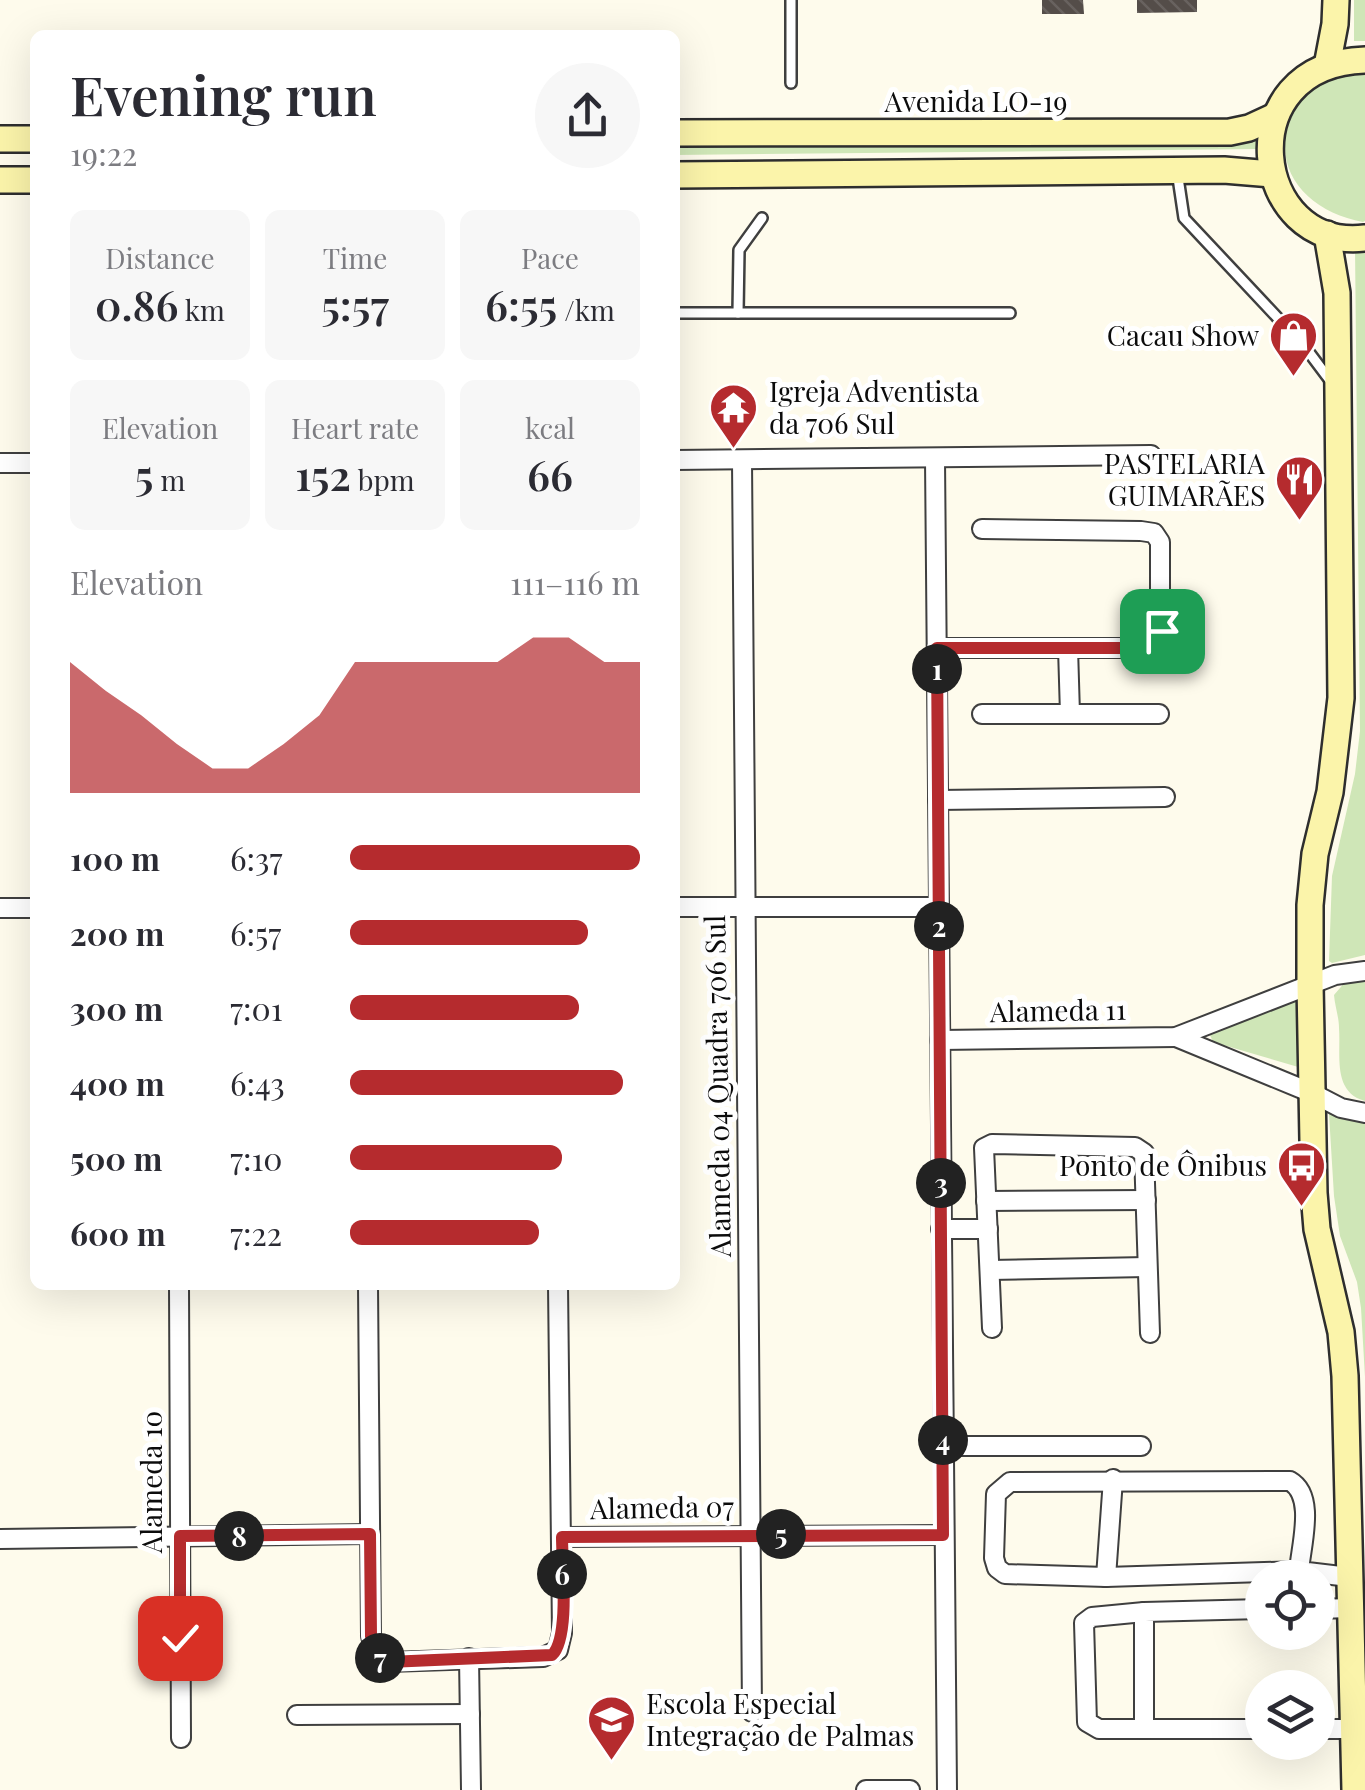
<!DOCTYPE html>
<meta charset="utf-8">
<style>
:root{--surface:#fff;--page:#f7f7f7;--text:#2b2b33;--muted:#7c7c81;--accent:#b52b2e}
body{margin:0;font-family:"Playfair Display",serif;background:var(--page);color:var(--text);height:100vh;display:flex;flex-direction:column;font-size:38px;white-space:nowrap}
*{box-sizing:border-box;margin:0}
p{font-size:32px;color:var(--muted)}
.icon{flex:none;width:55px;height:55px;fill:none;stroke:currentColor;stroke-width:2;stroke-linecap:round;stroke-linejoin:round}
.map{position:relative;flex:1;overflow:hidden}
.drawer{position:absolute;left:30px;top:30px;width:650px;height:1260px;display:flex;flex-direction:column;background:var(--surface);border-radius:15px;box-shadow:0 10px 40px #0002}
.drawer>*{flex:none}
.fabs{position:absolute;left:1245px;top:1560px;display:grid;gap:20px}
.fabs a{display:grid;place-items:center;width:90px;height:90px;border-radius:50%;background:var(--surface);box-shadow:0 10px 40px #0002;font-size:50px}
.pin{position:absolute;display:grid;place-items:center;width:85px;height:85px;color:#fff;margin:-42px;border-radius:20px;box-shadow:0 5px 15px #0006}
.km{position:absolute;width:50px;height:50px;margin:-25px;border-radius:50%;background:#222;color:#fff;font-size:28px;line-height:50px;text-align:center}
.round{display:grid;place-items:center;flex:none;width:105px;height:105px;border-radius:52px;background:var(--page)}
.overview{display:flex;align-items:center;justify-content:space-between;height:170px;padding:0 40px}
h1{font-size:55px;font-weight:600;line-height:75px}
.stats{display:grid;grid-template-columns:repeat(3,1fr);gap:15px;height:170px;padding:10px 40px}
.stats div{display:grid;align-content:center;border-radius:15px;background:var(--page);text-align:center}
.stats b{font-size:42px;font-weight:600}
.stats small{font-size:28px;font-weight:400}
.stats p{font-size:28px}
.chart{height:280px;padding:20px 40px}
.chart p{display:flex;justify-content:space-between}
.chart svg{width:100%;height:180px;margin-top:10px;fill:var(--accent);opacity:.7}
ul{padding:0 40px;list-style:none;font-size:32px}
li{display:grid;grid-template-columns:160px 120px 1fr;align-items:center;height:75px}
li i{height:25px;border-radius:12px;background:var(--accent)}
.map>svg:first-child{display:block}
</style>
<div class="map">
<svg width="1365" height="1790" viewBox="0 0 1365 1790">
<defs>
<pattern id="building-back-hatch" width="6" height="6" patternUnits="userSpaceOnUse" patternTransform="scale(2.5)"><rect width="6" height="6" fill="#544d49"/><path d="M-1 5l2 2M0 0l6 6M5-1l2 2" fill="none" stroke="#68625f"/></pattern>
</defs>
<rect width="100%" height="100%" fill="#fefbec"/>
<g fill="#cfe6b7">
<rect x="1354" y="0" width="11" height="41"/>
<path d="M1365,65V221L1363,222C1310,212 1269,172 1291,116C1295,105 1302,90 1313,83C1327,74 1349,71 1365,65Z"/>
<polygon points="1259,137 1259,149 675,155 675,142"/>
<polygon points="1355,248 1365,248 1365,955 1332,963 1329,961 1332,876 1355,774 1360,731"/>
<path d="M1365,976V1101C1332,1092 1341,1055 1339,1028C1339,1017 1335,1007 1334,995L1346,981Z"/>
<polygon points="1304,998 1305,1069 1213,1042 1210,1035 1213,1028"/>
<polygon points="1335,1112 1365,1123 1365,1377 1361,1308 1357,1282 1340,1236 1334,1196 1329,1114"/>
</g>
<g fill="url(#building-back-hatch)">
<polygon points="1042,0 1083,0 1084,14 1042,14"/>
<polygon points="1137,0 1197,0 1197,12 1137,13"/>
</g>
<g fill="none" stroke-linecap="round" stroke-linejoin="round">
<defs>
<g id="lane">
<polyline points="791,0 791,83"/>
<polyline points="1177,171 1184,218 1305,347 1332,383"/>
<polyline points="675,313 1010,313"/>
<polyline points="738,313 739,250 762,218"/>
</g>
<g id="street">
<polyline points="935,459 947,1790"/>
<polyline points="675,460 1151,455"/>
<polyline points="742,460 752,1712"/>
<polyline points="0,463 35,463"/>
<polyline points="937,648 1153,648 1160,641 1160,542 1154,533 1141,531 982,529"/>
<polyline points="1068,648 1070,714"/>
<polyline points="982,714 1159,714"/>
<polyline points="938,800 1165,797"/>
<polyline points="675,907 939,907"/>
<polyline points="0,908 35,908"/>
<polyline points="1176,1037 1312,1093 1341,1108 1365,1113"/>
<polyline points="940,1040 1176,1037 1335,975 1365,971"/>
<polyline points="986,1201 1146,1200"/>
<polyline points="941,1229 988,1229"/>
<polyline points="990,1270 1147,1267"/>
<polyline points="179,1285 181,1738"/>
<polyline points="368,1285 371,1636 375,1652 389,1662 543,1657 558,1650 562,1633 558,1285"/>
<polyline points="992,1328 984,1148 992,1144 1135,1147 1144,1153 1150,1333"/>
<polyline points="943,1446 1141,1446"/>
<polyline points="561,1537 943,1535"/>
<polyline points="0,1539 369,1534"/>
<path d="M1299,1571C1301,1545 1316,1496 1290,1481L1010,1482L996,1494L994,1558L997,1568L1005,1574L1106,1577L1299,1571L1349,1577"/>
<polyline points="1106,1577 1113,1479"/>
<polyline points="1318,1609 1350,1608"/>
<polyline points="1144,1612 1092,1617 1084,1623 1087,1722 1099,1729 1262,1729"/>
<polyline points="469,1658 471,1790"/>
<polyline points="297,1715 470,1714"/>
<polyline points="1144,1729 1144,1612 1262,1609"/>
<polyline points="1318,1729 1353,1729"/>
<polyline points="866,1790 910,1790"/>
</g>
<g id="secondary">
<path d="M1365,60C1227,64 1251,252 1365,238"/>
<polyline points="1327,66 1335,24 1336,0"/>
<polyline points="675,133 1230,132 1249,128 1275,116"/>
<polyline points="0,139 35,139"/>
<polyline points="675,175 1224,170 1272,174"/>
<polyline points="0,180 35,180"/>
<polyline points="1327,234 1337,293 1341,698 1330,792 1315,854 1310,905 1310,984 1314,1193 1317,1229 1341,1332 1345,1376 1355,1790"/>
</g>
</defs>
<use href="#lane" stroke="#3f3f3f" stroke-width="14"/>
<use href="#street" stroke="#3f3f3f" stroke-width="22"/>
<use href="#secondary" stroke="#2e2e2e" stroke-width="30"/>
<use href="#lane" stroke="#fff" stroke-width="9"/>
<use href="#street" stroke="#fff" stroke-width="18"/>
<use href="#secondary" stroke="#fbf4aa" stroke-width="25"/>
</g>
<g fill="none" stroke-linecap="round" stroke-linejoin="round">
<defs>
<path id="route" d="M180,1638V1536L370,1534L371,1636L375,1652L388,1662L552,1655C570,1638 562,1563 562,1537L943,1535L937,648H1153L1160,641L1162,631"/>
</defs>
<use href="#route" stroke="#fff" stroke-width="20"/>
<use href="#route" stroke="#b52b2e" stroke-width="12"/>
</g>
<defs>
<symbol id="shop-pin" viewBox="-11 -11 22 30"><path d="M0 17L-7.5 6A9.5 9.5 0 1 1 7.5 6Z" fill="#b52b2e" stroke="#fff"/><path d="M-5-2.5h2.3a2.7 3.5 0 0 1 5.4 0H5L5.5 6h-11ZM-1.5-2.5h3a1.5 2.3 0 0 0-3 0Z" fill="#fff"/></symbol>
<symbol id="temple-pin" viewBox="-11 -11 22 30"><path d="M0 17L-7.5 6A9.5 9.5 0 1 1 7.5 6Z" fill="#b52b2e" stroke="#fff"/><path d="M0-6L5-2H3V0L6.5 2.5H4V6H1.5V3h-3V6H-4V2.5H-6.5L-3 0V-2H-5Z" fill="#fff"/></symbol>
<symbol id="restaurant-pin" viewBox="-11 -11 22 30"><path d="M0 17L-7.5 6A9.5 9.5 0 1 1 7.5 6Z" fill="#b52b2e" stroke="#fff"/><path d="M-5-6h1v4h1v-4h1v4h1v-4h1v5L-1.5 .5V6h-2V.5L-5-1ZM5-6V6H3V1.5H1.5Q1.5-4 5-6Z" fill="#fff"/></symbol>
<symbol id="bus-pin" viewBox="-11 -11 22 30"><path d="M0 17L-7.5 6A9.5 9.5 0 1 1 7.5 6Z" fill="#b52b2e" stroke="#fff"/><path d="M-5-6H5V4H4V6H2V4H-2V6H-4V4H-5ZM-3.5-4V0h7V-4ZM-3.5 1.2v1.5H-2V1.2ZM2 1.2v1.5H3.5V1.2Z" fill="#fff"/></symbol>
<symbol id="school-pin" viewBox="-11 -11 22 30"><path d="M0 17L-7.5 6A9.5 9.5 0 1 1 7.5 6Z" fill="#b52b2e" stroke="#fff"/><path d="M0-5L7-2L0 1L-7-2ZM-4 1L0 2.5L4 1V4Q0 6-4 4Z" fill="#fff"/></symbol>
</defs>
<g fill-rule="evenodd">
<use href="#shop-pin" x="1266" y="308" width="55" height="75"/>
<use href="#temple-pin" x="706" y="380" width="55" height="75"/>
<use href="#restaurant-pin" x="1272" y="452" width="55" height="75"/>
<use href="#bus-pin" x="1274" y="1138" width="55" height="75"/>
<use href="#school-pin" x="584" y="1692" width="55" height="75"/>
</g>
<g text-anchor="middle" stroke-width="10" stroke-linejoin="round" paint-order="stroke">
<g font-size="28" fill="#0c0c0c" stroke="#fff">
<text x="976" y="112">Avenida LO-19</text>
<text transform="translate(1058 1011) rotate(-1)" y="10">Alameda 11</text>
<text transform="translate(718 1086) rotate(-91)" y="10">Alameda 04 Quadra 706 Sul</text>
<text transform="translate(152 1482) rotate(-90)" y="10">Alameda 10</text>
<text transform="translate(662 1508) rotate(-1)" y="10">Alameda 07</text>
</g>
<g font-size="28" fill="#0c0c0c" stroke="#fff" text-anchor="end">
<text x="1259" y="346">Cacau Show</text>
<text x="769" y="402" text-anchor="start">Igreja Adventista<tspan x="769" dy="32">da 706 Sul</tspan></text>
<text x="1265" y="474">PASTELARIA<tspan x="1265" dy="32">GUIMARÃES</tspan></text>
<text x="1267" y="1176">Ponto de Ônibus</text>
<text x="646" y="1714" text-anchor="start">Escola Especial<tspan x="646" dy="32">Integração de Palmas</tspan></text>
</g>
</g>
</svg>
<div class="fabs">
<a><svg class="icon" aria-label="locate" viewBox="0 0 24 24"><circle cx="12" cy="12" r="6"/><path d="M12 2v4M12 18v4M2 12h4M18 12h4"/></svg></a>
<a><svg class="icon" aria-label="layers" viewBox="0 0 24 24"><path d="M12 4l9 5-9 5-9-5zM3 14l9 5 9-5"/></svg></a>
</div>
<div class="pin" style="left:1162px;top:631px;background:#1e9e55"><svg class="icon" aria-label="arrive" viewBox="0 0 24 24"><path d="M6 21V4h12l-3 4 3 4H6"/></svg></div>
<div class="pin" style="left:180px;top:1638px;background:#d93025"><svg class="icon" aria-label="check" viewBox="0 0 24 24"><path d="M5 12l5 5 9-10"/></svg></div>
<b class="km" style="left:937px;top:669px">1</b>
<b class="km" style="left:939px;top:926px">2</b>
<b class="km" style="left:941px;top:1183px">3</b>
<b class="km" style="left:943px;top:1440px">4</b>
<b class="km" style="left:781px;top:1534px">5</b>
<b class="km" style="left:562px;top:1574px">6</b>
<b class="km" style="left:380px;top:1658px">7</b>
<b class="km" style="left:239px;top:1536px">8</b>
<section class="drawer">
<div class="overview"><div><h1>Evening run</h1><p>19:22</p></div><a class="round"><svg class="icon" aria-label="share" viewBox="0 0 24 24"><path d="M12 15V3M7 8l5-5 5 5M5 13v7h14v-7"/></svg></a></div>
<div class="stats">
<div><p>Distance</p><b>0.86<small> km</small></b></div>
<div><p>Time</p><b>5:57</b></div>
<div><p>Pace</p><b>6:55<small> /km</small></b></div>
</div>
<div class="stats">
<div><p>Elevation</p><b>5<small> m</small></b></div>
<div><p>Heart rate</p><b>152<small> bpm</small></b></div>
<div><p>kcal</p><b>66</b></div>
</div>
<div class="chart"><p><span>Elevation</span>111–116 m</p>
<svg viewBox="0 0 160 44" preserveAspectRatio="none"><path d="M0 44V12L10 19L20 25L30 32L40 38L50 38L60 32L70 25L80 12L90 12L100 12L110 12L120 12L130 6L140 6L150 12L160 12V44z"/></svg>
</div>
<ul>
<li><b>100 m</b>6:37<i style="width:100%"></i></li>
<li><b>200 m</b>6:57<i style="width:82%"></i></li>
<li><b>300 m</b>7:01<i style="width:79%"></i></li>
<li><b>400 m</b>6:43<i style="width:94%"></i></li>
<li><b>500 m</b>7:10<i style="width:73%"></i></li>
<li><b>600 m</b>7:22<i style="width:65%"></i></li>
</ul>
</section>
</div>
